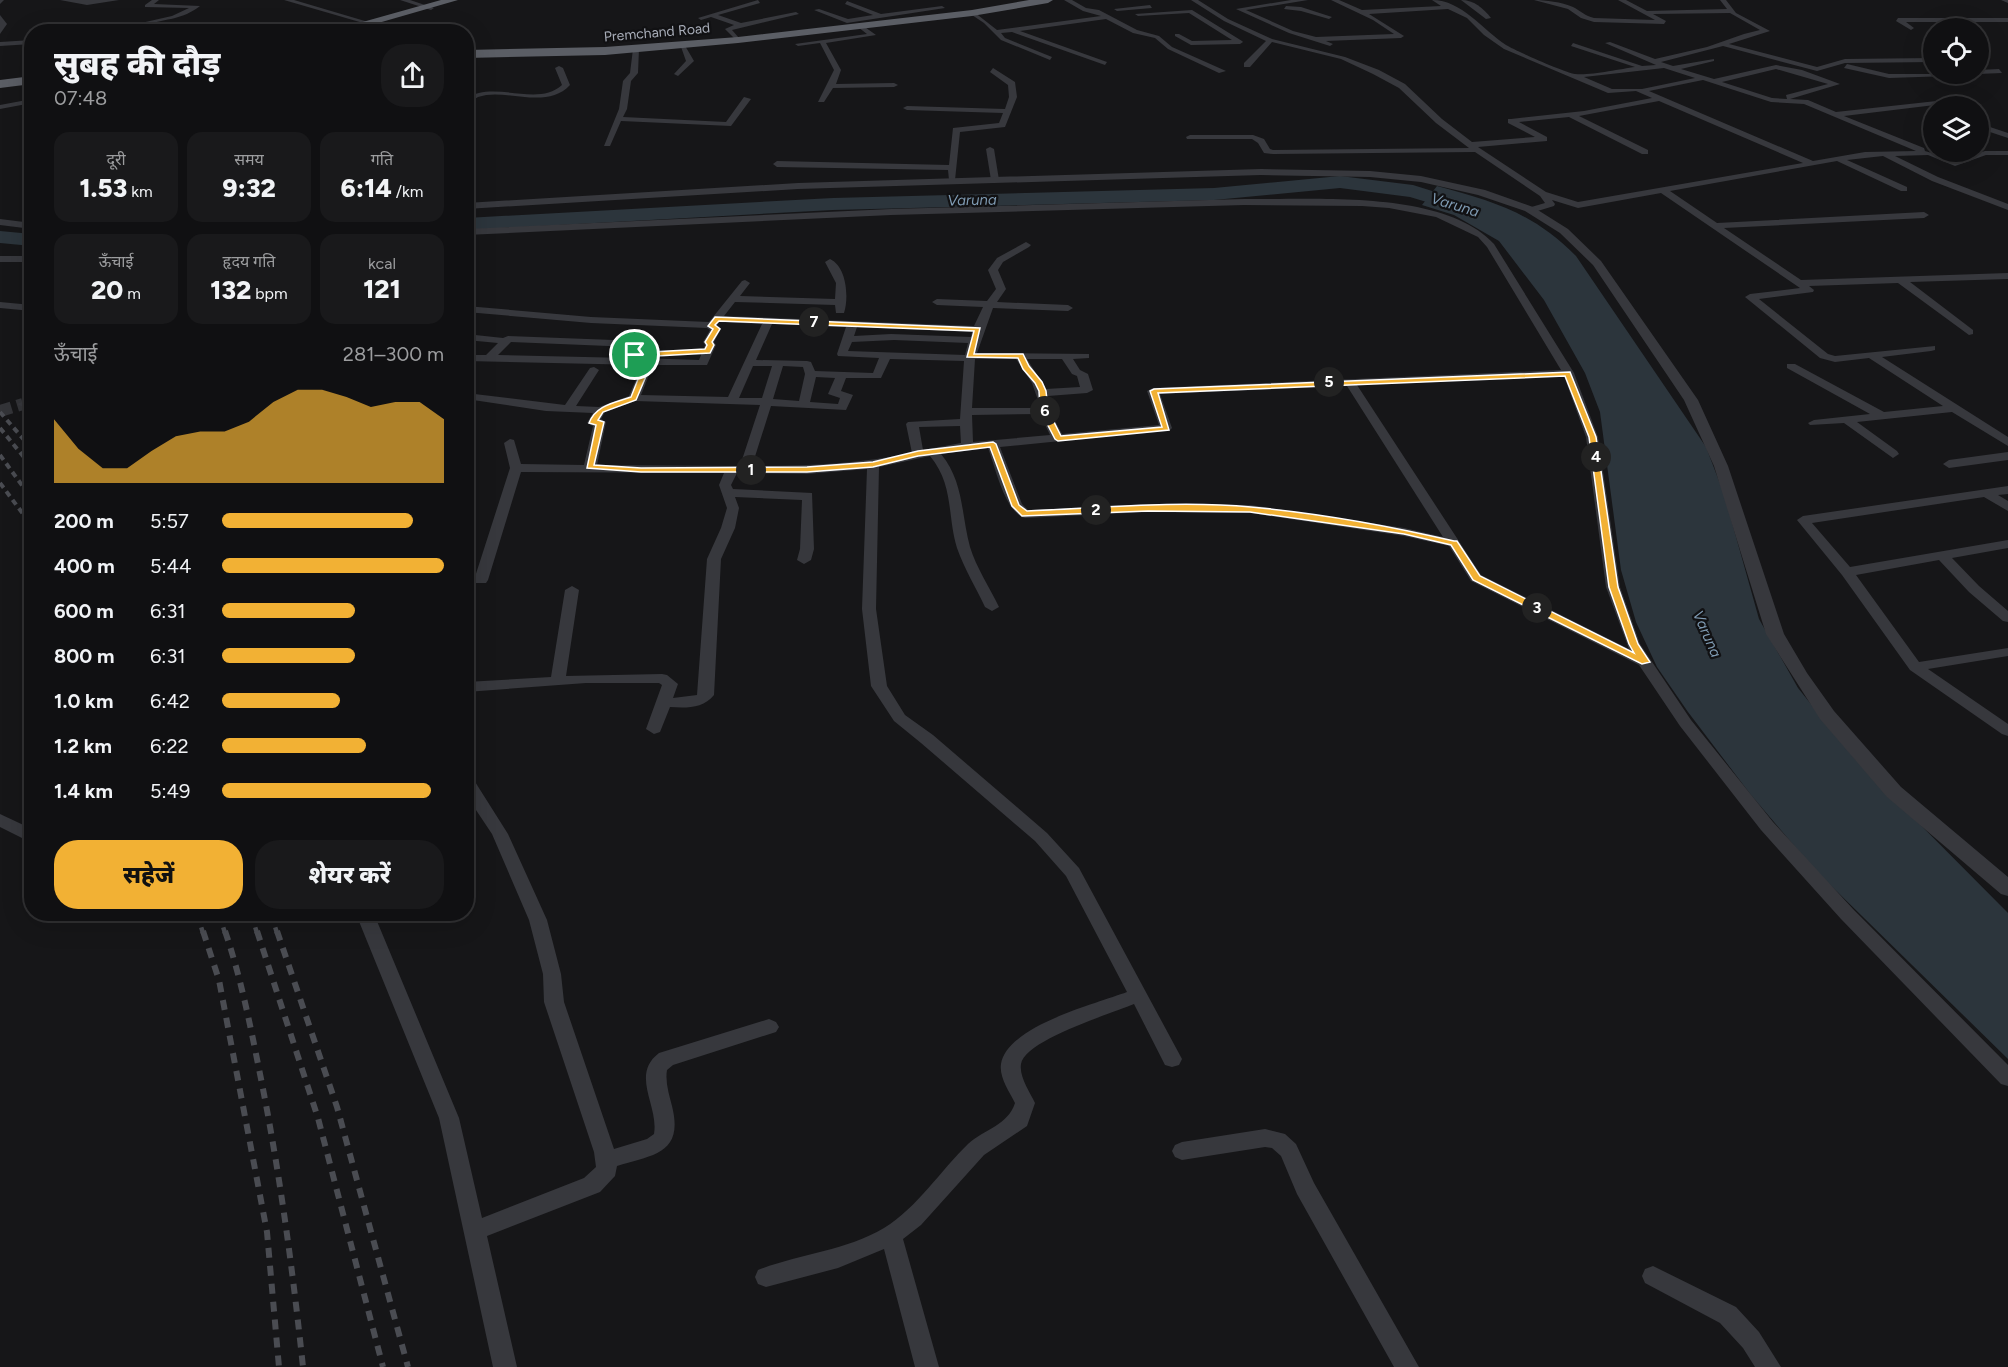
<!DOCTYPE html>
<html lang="hi">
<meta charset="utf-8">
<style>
:root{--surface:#101012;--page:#19191b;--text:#f1f3f6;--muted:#9c9d9f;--line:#303032;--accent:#f2b134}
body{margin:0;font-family:Figtree,"Noto Sans Devanagari",sans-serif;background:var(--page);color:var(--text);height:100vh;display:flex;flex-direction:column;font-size:22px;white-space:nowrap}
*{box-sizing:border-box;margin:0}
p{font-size:20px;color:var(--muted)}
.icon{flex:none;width:33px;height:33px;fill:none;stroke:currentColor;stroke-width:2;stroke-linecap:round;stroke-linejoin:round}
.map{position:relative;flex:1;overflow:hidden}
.panel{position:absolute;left:24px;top:24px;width:450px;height:897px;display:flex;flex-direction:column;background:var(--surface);border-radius:24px;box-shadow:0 6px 24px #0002,0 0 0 2px var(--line)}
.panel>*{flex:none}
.controls{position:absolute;left:1923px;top:18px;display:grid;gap:12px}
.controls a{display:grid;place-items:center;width:66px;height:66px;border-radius:50%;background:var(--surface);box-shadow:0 6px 24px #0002,0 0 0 2px var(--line);font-size:30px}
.pin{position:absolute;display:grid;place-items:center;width:51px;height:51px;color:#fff;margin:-26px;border:3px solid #fff;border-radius:50%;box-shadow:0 2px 6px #0007}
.km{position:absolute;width:30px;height:30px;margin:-15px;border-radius:50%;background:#222;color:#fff;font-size:16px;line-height:30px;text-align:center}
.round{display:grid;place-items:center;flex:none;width:63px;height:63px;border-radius:24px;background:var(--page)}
.overview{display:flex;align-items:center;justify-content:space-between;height:102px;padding:0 30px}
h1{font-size:33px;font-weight:800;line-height:45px}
.stats{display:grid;grid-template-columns:repeat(3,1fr);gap:9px;height:102px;padding:6px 30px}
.stats div{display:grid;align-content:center;border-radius:15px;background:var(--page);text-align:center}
.stats b{font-size:26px;font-weight:800}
.stats small{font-size:16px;font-weight:400}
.stats p{font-size:16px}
.chart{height:168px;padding:12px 30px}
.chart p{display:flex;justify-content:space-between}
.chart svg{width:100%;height:108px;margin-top:6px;fill:var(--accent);opacity:.7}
.cta{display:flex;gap:12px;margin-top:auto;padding:12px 30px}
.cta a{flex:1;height:69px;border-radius:24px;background:var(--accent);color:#111;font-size:24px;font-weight:800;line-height:69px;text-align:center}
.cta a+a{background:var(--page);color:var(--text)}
ul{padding:0 30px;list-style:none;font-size:20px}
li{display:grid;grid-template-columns:96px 72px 1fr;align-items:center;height:45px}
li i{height:15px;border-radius:8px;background:var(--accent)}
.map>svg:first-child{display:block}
</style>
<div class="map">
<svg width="2008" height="1367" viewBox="0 0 2008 1367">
<rect width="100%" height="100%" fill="#161618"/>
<path fill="#2c353c" d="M1437,186C1495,202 1532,212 1576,256L1706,447L1724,494L1759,619L1798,688L1855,759L2008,913V1059L1814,869L1751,795L1688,712L1657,667L1636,622L1621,570L1600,412L1585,373L1544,300L1499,241L1454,215L1422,205Z"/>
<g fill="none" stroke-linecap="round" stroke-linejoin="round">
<g fill="#2c353c" fill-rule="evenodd">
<polygon points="1340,176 1413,185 1480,206 1483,210 1480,214 1473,216 1410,197 1340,188 1214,200 833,210 466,230 466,218 833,198 1214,188"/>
<polygon points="0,231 32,234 32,246 0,243"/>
</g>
<polyline stroke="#333438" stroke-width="12" stroke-dasharray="12 6" stroke-linecap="butt" points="0,411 23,404"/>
<g fill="#37383d" fill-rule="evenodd">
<polygon points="0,0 4,0 0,4"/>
<polygon points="60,0 119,0 87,5"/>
<path d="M152,0H159L154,4L200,6C182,20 167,18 147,25C140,28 138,32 130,32L141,23L172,16L189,8L145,7V5Z"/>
<polygon points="284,0 294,0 375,24 370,25"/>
<polygon points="400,0 410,0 434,8 431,10"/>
<polygon points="758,0 760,3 718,15 741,23 796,12 799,14 732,30 739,38 736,40 725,29 734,25 711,17 701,20 698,18"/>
<polygon points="1064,0 1072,0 1086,8 1099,10 1137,30 1159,36 1172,47 1226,71 1219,73 1168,49 1155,38 1133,33 1106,19 1020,31 1107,62 1105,65 1012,32 1001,33 1005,38 1052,57 1050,60 1001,40 984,23 969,13 974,12 997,30 1101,16 1083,11"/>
<path d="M1191,0H1198L1228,19L1272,39L1345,57L1379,70L1405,84L1442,119L1472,142L1535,137L1508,123V119H1511L1584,111L1652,98L1636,91L1608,93L1504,49L1484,35L1467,18L1448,9L1369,14L1404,36L1401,38L1326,41L1333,44L1330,46L1289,33L1236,9L1291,0H1308L1246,10L1293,31L1316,37L1394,34L1373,20L1331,0H1339L1362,10L1441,6L1432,0C1462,0 1483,30 1506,45C1516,51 1564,72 1575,74C1588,76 1620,69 1635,67L1571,46L1573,43L1642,66L1656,65L1605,43L1610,42L1655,59L1707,47L1744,34L1760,30L1730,13L1653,14L1666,21L1664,24L1594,22L1581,18L1568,9L1534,0C1546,0 1561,2 1573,7C1581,11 1585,16 1594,18L1655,20L1618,0H1626L1647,11L1727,9L1720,0H1726L1736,13L1770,31L1729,44L1817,67L1845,59L1934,58V62L1845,63L1817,71L1723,46L1661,62L1673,66L1714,59V61L1681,69L1714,79L1776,65L1802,70L1840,84L1790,99L1808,100L1836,112L1946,100L1947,102L1943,104L1844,116L1924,148L1925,151L1955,160L1985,151H2008V155H1986L1955,166L1928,155L1895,156L1938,177L2008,204V210L1932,181L1883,156L1847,160L1907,187V191H1901L1837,161L1670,191L1717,223L1924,212L1929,215L1924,218L1724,228L1801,280L2008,273V279L1910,282L1973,330V334L1969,335L1898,283L1809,286L1814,290L1813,292L1759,299L1828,354L1835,356L1935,346V350L1931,351L1882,357L2008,437V446L1952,412L1857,422L1897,451L1899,454L1893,458L1844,423L1810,425L1808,423L1814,420L1870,414L1787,368V364H1795L1884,412L1943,406L1869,358L1835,362L1820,358L1745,297L1750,294L1800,288L1661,193L1578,208L1552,200L1555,204L1554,206L1531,213L1527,210L1528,208L1545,203L1540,196L1475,152L1273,154L1264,153L1258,143L1252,139H1187L1186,137L1190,135H1253L1264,139L1270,149L1273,150L1469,148L1436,123L1399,88L1373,74L1341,59L1272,42L1250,67H1244V63L1266,41L1224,21ZM1664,68L1695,78L1642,89H1612L1584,77ZM1776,69L1828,84L1786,95L1787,99L1772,98L1722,82ZM1703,80L1771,102L1804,104L1916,151L1865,152L1813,161L1649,91ZM1659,101L1803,163L1578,202L1546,192L1478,147L1547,141V137L1519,122L1569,117L1642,154H1648V150L1579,116Z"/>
<path d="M1461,0C1474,0 1483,8 1491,18L1486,19Z"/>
<polygon points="847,1 881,14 942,6 945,8 847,23 814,10 819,9 848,19 873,15 845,4"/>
<polygon points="1150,5 1152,8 1117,11 1114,9"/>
<polygon points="1286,6 1301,7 1332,17 1329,19 1301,11 1284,9"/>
<polygon points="1192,10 1242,41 1243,42 1240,44 1191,45 1175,36 1175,34 1179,34 1192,41 1232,40 1189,13 1138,16 1135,14"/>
<polygon points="0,15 7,24 0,34"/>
<polygon points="1898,18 2008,18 2008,22 1906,22 1914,28 1911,30 1896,21"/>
<polygon points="247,23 276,31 267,32 247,27 148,31"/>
<polygon points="858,25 862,25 876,35 826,43 841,70 836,84 894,83 898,85 894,87 833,88 824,102 818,102 834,70 820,43 798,46 795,44 867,34 858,27"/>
<polygon points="32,40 32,44 0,46 0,42"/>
<polygon points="680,44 684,44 694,61 678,76 674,74 686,61"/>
<polygon points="636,47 639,49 638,73 631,81 627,109 623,117 726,122 744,97 751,99 731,126 621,121 610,146 604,146 619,109 623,81 630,73 633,49"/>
<polygon points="1847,64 1889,74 1953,74 1949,76 1889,78 1844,68"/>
<path d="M559,66L563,68L570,85C546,111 505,87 478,97C474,99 470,103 466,105V99C493,79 537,108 562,85L555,68Z"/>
<polygon points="993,68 1015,82 1017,97 1005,127 960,132 955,180 949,180 948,170 777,167 773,164 777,161 949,165 953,128 999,123 1003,113 907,110 903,108 907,106 1005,109 1009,97 1008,85 990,72"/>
<polygon points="1999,69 2002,73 1978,74 1975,74 1978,74 1978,70"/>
<polygon points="32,99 32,103 0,109 0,105"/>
<polygon points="1984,125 2008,133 2008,138 1981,129 1980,127"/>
<polygon points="990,147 994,149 999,180 995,183 991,180 986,149"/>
<path d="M1244,199C1313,200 1444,189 1494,244L1574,373L1598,437L1620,587L1640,644L1691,720L1773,822L1853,909L2008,1065V1086L2001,1084L1841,919L1761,830L1680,726L1639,665L1471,581L1449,546L1404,536L1250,513L1148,512L1025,518C1005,513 995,466 988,448L941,454C964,482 961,514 970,547C976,567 990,588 999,607L992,611L985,607C976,588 964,568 957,548C947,515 954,485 930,456L879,467L876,609L887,686L905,715L933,735L1047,833L1079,868L1182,1059L1179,1065L1172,1067L1165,1065L1134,1004C1110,1014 1025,1040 1021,1064C1019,1077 1030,1092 1035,1103L1027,1126L984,1155L921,1225L903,1239L939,1367H915L884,1249L838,1268L766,1287L758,1284L755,1277L758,1270C799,1254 845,1251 884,1228C918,1207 940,1171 968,1144C985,1129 1008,1125 1015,1103C1009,1091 999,1077 1001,1064C1007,1026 1095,1004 1127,992L1066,876L1035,841L921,743L894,721L871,686L862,609L867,469L807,474L737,473L731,485L733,489L812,493L814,549L811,560L804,564L797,560L800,549L802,500L735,497L739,508L735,528L721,559L714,695C703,709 685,708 670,707L660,732L654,734L646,729L662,685L659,683H586L466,692V682L551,677L565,590L572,586L579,590L566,676L662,674L667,675L678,684L673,698L697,695L707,559L721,528L727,508L719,485L724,473L521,472L488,580L486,583H476L474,580L510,468L504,443L510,439L514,440L521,464L584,465L593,426L587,423L593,413L546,411L466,399V393L565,405L590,368L594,367L599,370L576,406L599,407L629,396L642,365L466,361V355H486L498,343L466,340V334L503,338L508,336L640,341L645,344L639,358L699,360L705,345L703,342L710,330L707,328L591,323L466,312V306L591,317L709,322L742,281L745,280L750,283L740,296L835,299L836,283L825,262L830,259C847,267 849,298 844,313H836L835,305L735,302L724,316L974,326L983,307L937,305L932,302L937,299L987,301L996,289L988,270L997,258L1026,242L1031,245L1029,247L1003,262L998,270L1006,289L997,302L1068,305L1073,308L1068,311L993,308L977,353L1089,354V358L1073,359L1080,370L1088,374L1093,390L1087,393L1048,396L1047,403H1039L1032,383L1016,359H975L972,408H1048L1062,434L1159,425L1147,391L1153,388L1561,370L1487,247L1478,237L1436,217L1389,208L1362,206L1244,205L891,215L466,235V229L891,209ZM719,322L762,324L728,397L641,395L653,365H707L716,345L714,342L721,329L717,325ZM772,324L846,327L837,354L838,356L879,358L873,373L815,371L811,362L807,361L756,360ZM857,327L972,332L971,337L891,334L854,336ZM894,340L968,343L965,355L848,351L852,342ZM511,342L633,347L628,358L498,355ZM890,359L964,361L960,419L908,422L906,424L912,453C859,464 807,466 752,466L771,406L846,410L853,395L841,391L846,378H881ZM1027,359H1062L1072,374L1077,376L1080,387L1046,389ZM753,366H772L762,398H739ZM783,366L803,367L805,374L799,401L773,399ZM1564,376L1586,437L1606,587L1629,649L1481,575L1357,385ZM816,377L835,378L828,394L840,398L838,404L810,402ZM1347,386L1443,537L1404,528L1250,505L1148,504L1028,510L1022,504L1000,447L1170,430L1172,428L1160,394ZM635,401L760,405L740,466L597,465L606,422L601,419L605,412ZM1040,414L1050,435L973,442L972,415ZM960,426L961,443L923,450L919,427Z"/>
<rect x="0" y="256" width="32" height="6"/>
<polygon points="0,302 32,305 32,311 0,308"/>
<polygon points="32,398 32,405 23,407 17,404"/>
<polygon points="2008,452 2008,460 1949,468 1943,464 1949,460"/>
<polygon points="2008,486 2008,494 1998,495 2008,501 2008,511 1984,497 1812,523 1850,567 2008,540 2008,548 1952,558 1979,586 2008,611 2008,622 2003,621 1969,592 1939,560 1856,575 1919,662 2008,648 2008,656 1928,669 2008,724 2008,736 2002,734 1910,670 1842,575 1797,520 1803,516"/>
<path d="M466,776L472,777L508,834L547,920L561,974L564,1002L614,1149L647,1139L654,1134C659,1105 630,1075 659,1053L769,1019L776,1022L779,1027L776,1032L673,1065L667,1070C665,1082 669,1094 672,1106C684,1154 653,1155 617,1166L615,1176L600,1192L487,1236L517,1367H493L439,1118L356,914H374L459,1118L482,1218L584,1178L596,1167L594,1152L544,1002L543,974L529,920L492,834L466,795Z"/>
<polygon points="0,814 32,829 32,843 0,827"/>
<polygon points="1265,1129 1285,1134 1296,1144 1314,1183 1419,1367 1394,1367 1297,1194 1281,1156 1272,1148 1265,1147 1182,1160 1175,1157 1172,1151 1175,1145 1182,1142"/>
<polygon points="1653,1266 1736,1307 1759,1332 1781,1367 1755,1367 1743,1348 1720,1323 1645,1283 1642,1276 1645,1269"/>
</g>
<g fill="#37383d" fill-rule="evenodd">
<polygon points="2001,0 2008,0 2008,3"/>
<polygon points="1261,169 1370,171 1421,176 1485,190 1533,207 1568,229 1601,261 1698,400 1728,466 1784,634 1807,673 1834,711 1901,787 2008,877 2008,896 2001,894 1887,797 1820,719 1766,634 1714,466 1684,400 1593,265 1560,233 1525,211 1478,195 1421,182 1370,177 1261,175 798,189 466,209 466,203 798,183"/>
<polygon points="0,219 32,223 32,229 0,225"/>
</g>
<g fill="#5b5e65" fill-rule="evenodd">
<polygon points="441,0 458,0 347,32 327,32"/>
<polygon points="1029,0 1053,0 1048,3 972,16 738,43 605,55 466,58 466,50 605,47 738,37 972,10"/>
<polygon points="32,76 32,84 0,88 0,80"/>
</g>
<g stroke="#4a4c52" stroke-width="4" stroke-dasharray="6 4.5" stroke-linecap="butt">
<polyline points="0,412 32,449"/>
<polyline points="0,428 32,467"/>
<polyline points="0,455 32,499"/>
<polyline points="0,483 32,526"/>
</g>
<g stroke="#4a4c52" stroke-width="4.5" stroke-dasharray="8 6" stroke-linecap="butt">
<polyline points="197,914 203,933"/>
<polyline points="219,914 225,933"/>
<polyline points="251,914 257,933"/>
<polyline points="271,914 277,933"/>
</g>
<g stroke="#4a4c52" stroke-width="6" stroke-dasharray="10 8" stroke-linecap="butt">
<polyline points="203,931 219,980 267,1232 279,1367"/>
<path d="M225,931C240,975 249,1019 258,1064C279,1166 292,1264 303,1367"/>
<polyline points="257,931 318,1118 383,1367"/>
<polyline points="277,931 337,1107 408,1367"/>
</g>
</g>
<path fill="#f2b134" stroke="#fff" stroke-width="1.5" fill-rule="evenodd" d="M715,317L980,328L974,354H1023L1029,366L1042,382L1046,391L1048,410L1061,436L1162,427L1150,391L1154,389L1570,372L1596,437L1618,587L1638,644L1650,662L1642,664L1473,580L1451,545L1404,534L1250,512L1148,511L1022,516L1012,506L990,447L918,456L873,467L807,472H641L587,468L596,425L589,423C596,405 614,403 631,397L644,364H630L633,353L705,349L707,345L705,342L713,329L708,326ZM719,321L974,331L967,357L1018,358L1023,369L1035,383L1039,391L1040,410L1055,439L1058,441L1169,430L1158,393L1565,376L1589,437L1609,587L1629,644L1634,653L1480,576L1457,541H1454C1390,526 1317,513 1251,507C1178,500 1100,508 1027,511L1019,505L996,444L993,442L918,451L873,462L807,467L641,468L594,465L604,422L598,420L603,412L636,400L652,362L637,360L638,357L710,353L714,345L712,342L720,329L715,325Z"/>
<g text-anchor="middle" stroke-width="4.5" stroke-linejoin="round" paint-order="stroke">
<g font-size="14" fill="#a8adb8" stroke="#111113">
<text transform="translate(657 32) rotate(-5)" y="5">Premchand Road</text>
</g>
<g font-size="15" font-style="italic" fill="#7f9bb3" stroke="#111113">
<text transform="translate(972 200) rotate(-1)" y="5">Varuna</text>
<text transform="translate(1455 205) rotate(17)" y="5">Varuna</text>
<text transform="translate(1707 634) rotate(66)" y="5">Varuna</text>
</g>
</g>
</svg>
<div class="controls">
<a><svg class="icon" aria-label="locate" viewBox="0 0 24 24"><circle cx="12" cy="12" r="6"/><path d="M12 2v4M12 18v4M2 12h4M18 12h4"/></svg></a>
<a><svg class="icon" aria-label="layers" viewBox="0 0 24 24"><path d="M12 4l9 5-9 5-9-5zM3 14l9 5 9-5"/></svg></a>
</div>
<div class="pin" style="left:635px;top:355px;background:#1e9e55"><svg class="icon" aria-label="arrive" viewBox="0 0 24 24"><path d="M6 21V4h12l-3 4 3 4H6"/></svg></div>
<b class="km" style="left:751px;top:470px">1</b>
<b class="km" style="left:1096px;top:510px">2</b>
<b class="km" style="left:1537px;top:608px">3</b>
<b class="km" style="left:1596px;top:457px">4</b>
<b class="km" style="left:1329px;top:382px">5</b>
<b class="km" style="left:1045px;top:411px">6</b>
<b class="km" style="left:814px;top:322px">7</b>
<section class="panel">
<div class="overview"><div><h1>सुबह की दौड़</h1><p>07:48</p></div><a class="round"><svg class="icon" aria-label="share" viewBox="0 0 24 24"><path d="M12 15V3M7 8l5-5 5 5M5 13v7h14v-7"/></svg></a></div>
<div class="stats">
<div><p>दूरी</p><b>1.53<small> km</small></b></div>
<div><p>समय</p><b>9:32</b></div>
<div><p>गति</p><b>6:14<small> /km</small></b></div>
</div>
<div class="stats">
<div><p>ऊँचाई</p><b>20<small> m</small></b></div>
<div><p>हृदय गति</p><b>132<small> bpm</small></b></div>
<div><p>kcal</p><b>121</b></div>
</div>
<div class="chart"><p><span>ऊँचाई</span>281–300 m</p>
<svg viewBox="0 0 160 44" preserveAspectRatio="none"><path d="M0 44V18L10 30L20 38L30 38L40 31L50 25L60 23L70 23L80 19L90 11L100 6L110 6L120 9L130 13L140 11L150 11L160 18V44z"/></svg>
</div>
<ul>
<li><b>200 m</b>5:57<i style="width:86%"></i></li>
<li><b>400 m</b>5:44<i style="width:100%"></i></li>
<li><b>600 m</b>6:31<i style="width:60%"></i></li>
<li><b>800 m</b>6:31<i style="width:60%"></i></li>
<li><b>1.0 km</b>6:42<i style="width:53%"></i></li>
<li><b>1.2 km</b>6:22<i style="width:65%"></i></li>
<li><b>1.4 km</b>5:49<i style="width:94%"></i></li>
</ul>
<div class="cta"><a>सहेजें</a><a>शेयर करें</a></div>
</section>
</div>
